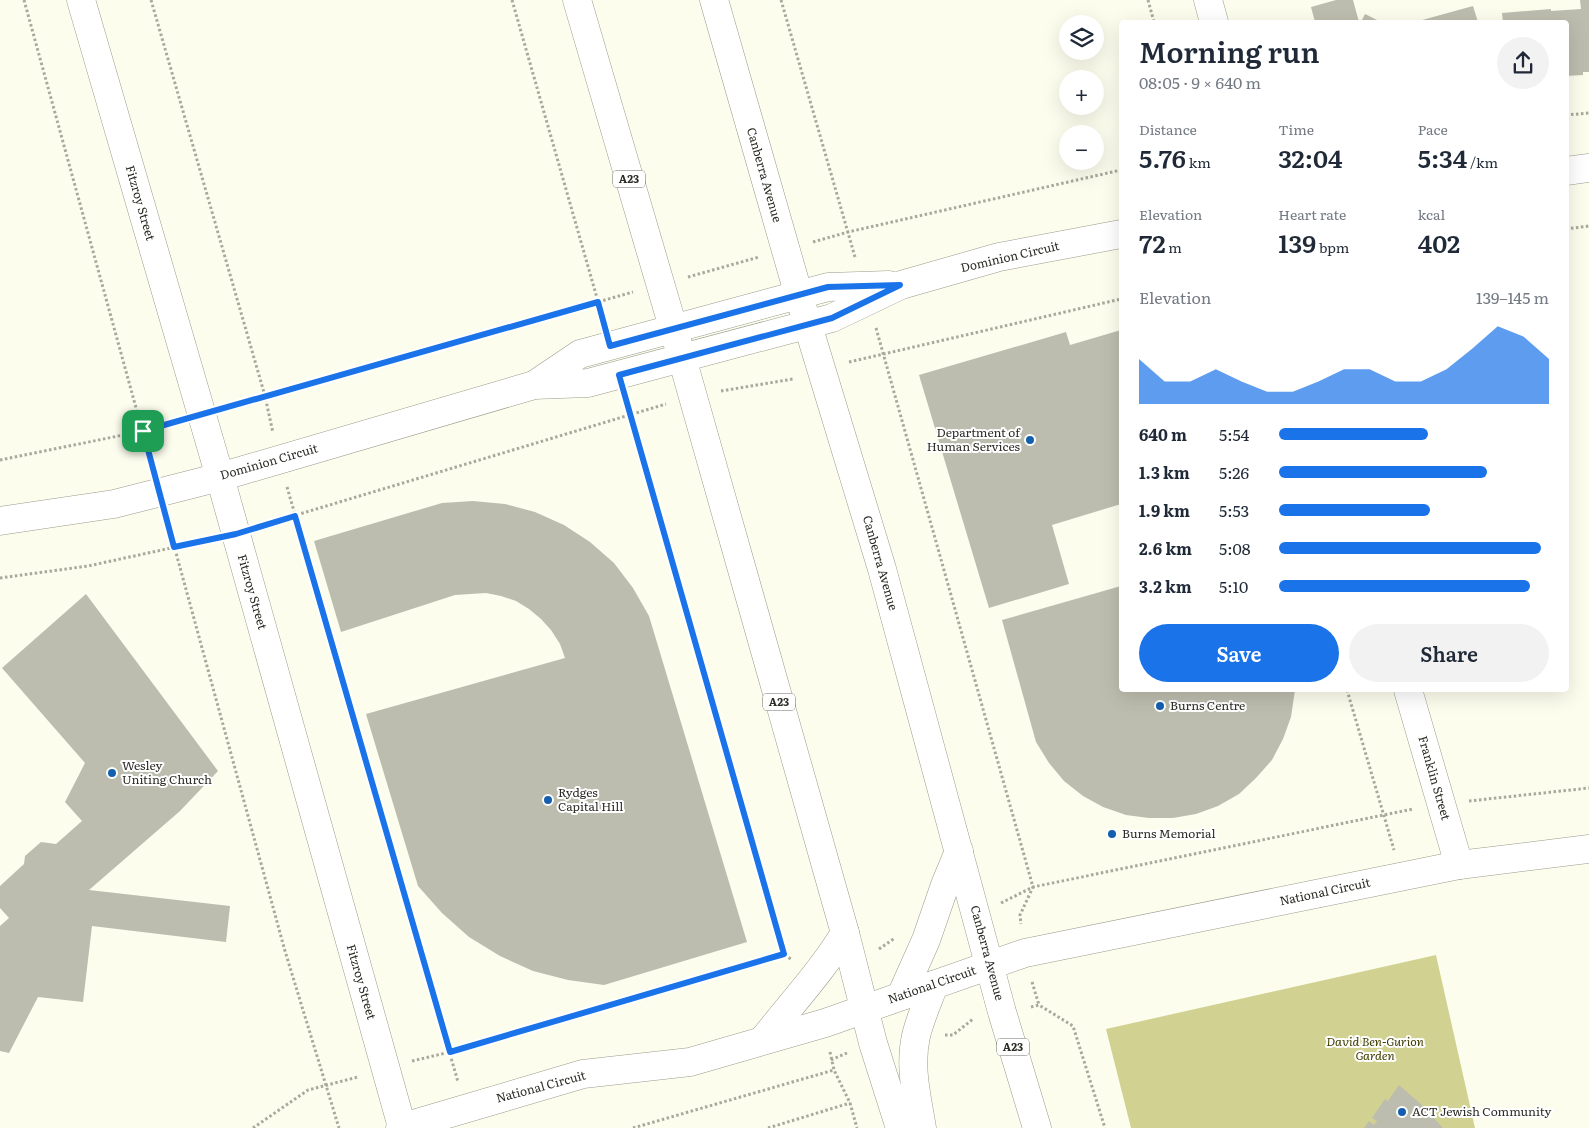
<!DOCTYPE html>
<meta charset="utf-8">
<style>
:root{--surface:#fff;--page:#f2f2f3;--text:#1f2937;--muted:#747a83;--accent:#1a73e8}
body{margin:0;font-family:Literata,serif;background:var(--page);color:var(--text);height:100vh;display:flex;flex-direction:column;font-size:19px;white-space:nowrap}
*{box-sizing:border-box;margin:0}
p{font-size:16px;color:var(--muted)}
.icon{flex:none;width:28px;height:28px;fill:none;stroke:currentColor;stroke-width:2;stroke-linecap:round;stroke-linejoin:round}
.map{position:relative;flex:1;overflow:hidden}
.drawer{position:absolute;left:1119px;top:20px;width:450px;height:672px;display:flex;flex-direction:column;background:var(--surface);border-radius:5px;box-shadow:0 5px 20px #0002}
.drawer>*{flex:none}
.controls{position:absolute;left:1059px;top:15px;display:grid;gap:10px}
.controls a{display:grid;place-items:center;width:45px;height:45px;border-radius:50%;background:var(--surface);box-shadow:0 5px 20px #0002;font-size:25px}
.pin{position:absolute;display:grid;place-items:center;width:42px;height:42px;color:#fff;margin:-21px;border-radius:10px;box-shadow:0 2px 8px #0006}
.round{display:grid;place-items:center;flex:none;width:52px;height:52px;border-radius:26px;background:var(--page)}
.overview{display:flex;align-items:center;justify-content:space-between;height:85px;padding:0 20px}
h1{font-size:28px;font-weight:600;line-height:38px}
.stats{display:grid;grid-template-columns:repeat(3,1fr);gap:8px;height:85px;padding:5px 20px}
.stats div{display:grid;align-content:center}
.stats b{font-size:25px;font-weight:600}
.stats small{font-size:14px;font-weight:400}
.stats p{font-size:14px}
.chart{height:140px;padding:10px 20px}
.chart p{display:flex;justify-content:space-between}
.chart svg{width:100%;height:90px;margin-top:5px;fill:var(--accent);opacity:.7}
.cta{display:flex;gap:10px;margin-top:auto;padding:10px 20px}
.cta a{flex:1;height:58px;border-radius:30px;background:var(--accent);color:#fff;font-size:20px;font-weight:600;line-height:58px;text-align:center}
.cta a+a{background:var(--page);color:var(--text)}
ul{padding:0 20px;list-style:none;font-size:16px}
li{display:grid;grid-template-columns:80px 60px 1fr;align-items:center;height:38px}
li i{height:12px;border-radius:6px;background:var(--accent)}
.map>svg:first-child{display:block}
</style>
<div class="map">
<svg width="1589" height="1128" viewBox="0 0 1589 1128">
<rect width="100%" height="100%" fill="#fcfded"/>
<polygon fill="#d1d292" points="1436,955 1475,1128 1131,1128 1106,1029"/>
<g fill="#bcbdae">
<polygon points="1336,0 1353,0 1359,22 1315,22 1311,7"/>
<polygon points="1580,0 1589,0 1589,72 1583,72 1583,75 1566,76 1566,22 1503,22 1502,13 1551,9 1551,11 1581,9"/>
<polygon points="1473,6 1478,22 1415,22"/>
<polygon points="1365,14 1381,22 1361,22"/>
<polygon points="1121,330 1121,504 1052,525 1069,584 989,608 919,375 1066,332 1070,345"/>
<polygon points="473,501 505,504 535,512 564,525 590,542 614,563 633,588 649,616 747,942 604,985 568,980 533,971 500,956 469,937 442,913 418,886 366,714 565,658 560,644 551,630 541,619 529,609 516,601 501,596 486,593 455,595 341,632 314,541 442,503"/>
<polygon points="1121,586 1121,690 1295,690 1291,717 1283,739 1272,760 1256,778 1239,794 1218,806 1196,814 1173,818 1149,818 1126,815 1103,807 1083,796 1064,781 1049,763 1036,742 1002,620"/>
<polygon points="86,594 218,771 180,811 89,890 230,906 226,942 92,926 83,1002 38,997 9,1053 0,1051 0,926 9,918 0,908 0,886 24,864 25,856 41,842 56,844 82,821 65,802 85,763 2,668"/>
<polygon points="1399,1085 1422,1105 1443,1128 1364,1128 1369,1121 1374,1125 1377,1121 1372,1118 1385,1099 1388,1101"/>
</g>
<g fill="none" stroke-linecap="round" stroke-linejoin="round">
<defs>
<g id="minor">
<polyline points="81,0 220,477 402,1127"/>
<polyline points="1208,0 1214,22"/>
<polyline points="1566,171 1589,168"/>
<polyline points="534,385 580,354 828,287 889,285"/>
<polyline points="0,521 114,504 220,477 534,385 588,383 832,318 901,285 999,257 1121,234"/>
<polyline points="1408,690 1459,865"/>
<polyline points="400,1128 583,1074 690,1062 825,1023 1025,953 1459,865 1589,849"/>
</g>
<g id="highway">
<polyline points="577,0 682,358 845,933 873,1043 900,1128"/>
<polyline points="714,0 799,296 882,569 1002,1012 1037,1128"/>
<polyline points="901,996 926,940 945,885 959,851"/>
<path d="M763,1040C791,1004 822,971 845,933"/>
<path d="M922,1128C917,1097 909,1067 916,1036C920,1019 928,1001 934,985"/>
</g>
</defs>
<use href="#minor" stroke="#9b9b8d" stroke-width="29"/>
<use href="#highway" stroke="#9b9b8d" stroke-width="29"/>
<g stroke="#a8a99d" stroke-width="3" stroke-dasharray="2.5 2.5" stroke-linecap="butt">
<polyline points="24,0 152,466"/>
<polyline points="151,0 265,396 273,433"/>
<polyline points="512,0 603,319"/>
<polyline points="781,0 855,257"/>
<polyline points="1148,0 1154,22"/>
<polyline points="1566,115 1589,113"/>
<polyline points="1566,229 1589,226"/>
<polyline points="813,242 848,232 1121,170"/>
<polyline points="688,277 759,257"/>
<polyline points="876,328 1033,887 1020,915 1021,924"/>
<polyline points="849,362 1121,299"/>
<polyline points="721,391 793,379"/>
<polyline points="626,402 784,954 792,960"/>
<polyline points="228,407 633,292"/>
<polyline points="0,460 143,431 174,422"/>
<polyline points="287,487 458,1082"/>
<polyline points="167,520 285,951 339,1128"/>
<polyline points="263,525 666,404"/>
<polyline points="0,578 88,566 208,540"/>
<polyline points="1347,690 1394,850"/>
<polyline points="1469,801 1589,788"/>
<polyline points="1001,903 1033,887 1413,809"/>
<polyline points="879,949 895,938"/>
<polyline points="1032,982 1039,1005"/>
<polyline points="1031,1007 1039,1005 1073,1026 1105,1128"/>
<polyline points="945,1035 953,1035 973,1019"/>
<polyline points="830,1052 834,1070 850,1103 857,1128"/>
<polyline points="831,1060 847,1053"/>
<polyline points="412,1061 450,1052 784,954"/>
<polyline points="253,1128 308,1090 358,1077"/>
<polyline points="633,1128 834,1070"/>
<polyline points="768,1128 850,1103"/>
</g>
<use href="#minor" stroke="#fff" stroke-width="28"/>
<use href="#highway" stroke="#fff" stroke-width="28"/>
</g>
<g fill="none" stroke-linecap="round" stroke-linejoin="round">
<defs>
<polygon id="route" points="900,285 832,318 619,375 784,954 450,1052 295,516 236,534 174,547 143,431 598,302 610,346 828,287"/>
</defs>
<use href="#route" stroke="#fff" stroke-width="10"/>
<use href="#route" stroke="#1a73e8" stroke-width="6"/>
</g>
<g fill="#145fae" stroke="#fff" stroke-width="2">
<circle cx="1030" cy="440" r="5"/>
<circle cx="1160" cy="706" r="5"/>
<circle cx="112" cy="773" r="5"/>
<circle cx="548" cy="800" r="5"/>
<circle cx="1112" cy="834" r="5"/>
<circle cx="1402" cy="1112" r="5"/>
</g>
<g text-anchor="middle" stroke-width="4" stroke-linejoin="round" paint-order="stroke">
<g fill="#fff" stroke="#6b6b67" stroke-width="1">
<rect x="613" y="170.5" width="32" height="17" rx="4"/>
<rect x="763" y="693.5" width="32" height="17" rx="4"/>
<rect x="997" y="1038.5" width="32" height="17" rx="4"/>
</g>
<g font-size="11" font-weight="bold" fill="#2c2c26">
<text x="629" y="183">A23</text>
<text x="779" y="706">A23</text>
<text x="1013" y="1051">A23</text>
</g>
<g font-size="12" fill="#2c2c26" stroke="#fff">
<text transform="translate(764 175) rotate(74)" y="4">Canberra Avenue</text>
<text transform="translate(140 203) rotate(74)" y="4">Fitzroy Street</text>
<text transform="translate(1010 257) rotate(-13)" y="4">Dominion Circuit</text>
<text transform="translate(269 462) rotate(-16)" y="4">Dominion Circuit</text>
<text transform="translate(880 563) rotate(74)" y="4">Canberra Avenue</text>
<text transform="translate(252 592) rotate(74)" y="4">Fitzroy Street</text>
<text transform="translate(1434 778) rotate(74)" y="4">Franklin Street</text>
<text transform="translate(1325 892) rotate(-12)" y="4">National Circuit</text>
<text transform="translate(987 953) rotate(75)" y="4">Canberra Avenue</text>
<text transform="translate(361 982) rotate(74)" y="4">Fitzroy Street</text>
<text transform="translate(932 985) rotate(-19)" y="4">National Circuit</text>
<text transform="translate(541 1087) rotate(-15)" y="4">National Circuit</text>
</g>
<g font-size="12" fill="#2c2c26" stroke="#fff" text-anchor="start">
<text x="1020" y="437" text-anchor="end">Department of<tspan x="1020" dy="14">Human Services</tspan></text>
<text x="1170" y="710">Burns Centre</text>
<text x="122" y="770">Wesley<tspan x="122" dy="14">Uniting Church</tspan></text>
<text x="558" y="797">Rydges<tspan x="558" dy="14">Capital Hill</tspan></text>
<text x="1122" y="838">Burns Memorial</text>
<text x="1412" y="1116">ACT Jewish Community</text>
</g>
<g font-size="12" font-style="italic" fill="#3f3d00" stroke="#fff">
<text x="1375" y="1046">David Ben-Gurion<tspan x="1375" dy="14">Garden</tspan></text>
</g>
</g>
</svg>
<div class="controls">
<a><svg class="icon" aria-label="layers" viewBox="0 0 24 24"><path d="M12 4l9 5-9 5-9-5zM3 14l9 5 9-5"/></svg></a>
<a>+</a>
<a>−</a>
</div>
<div class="pin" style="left:143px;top:431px;background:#1e9e55"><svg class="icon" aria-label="arrive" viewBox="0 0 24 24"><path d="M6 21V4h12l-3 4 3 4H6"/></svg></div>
<section class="drawer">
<div class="overview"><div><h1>Morning run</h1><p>08:05 · 9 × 640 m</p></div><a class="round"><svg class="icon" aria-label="share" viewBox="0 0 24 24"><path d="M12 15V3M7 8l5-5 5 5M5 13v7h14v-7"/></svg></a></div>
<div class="stats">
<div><p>Distance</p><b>5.76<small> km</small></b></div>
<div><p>Time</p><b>32:04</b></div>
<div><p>Pace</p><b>5:34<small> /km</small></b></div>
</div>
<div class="stats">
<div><p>Elevation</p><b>72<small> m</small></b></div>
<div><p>Heart rate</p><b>139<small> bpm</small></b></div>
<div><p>kcal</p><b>402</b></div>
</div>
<div class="chart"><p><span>Elevation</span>139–145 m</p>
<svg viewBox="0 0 160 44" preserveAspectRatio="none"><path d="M0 44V22L10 33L20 33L30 27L40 33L50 38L60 38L70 33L80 27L90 27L100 33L110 33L120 27L130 17L140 6L150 11L160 22V44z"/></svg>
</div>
<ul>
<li><b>640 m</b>5:54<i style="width:55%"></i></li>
<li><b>1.3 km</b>5:26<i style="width:77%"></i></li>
<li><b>1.9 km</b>5:53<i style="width:56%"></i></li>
<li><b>2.6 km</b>5:08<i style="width:97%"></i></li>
<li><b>3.2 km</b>5:10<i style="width:93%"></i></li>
</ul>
<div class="cta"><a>Save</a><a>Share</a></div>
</section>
</div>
